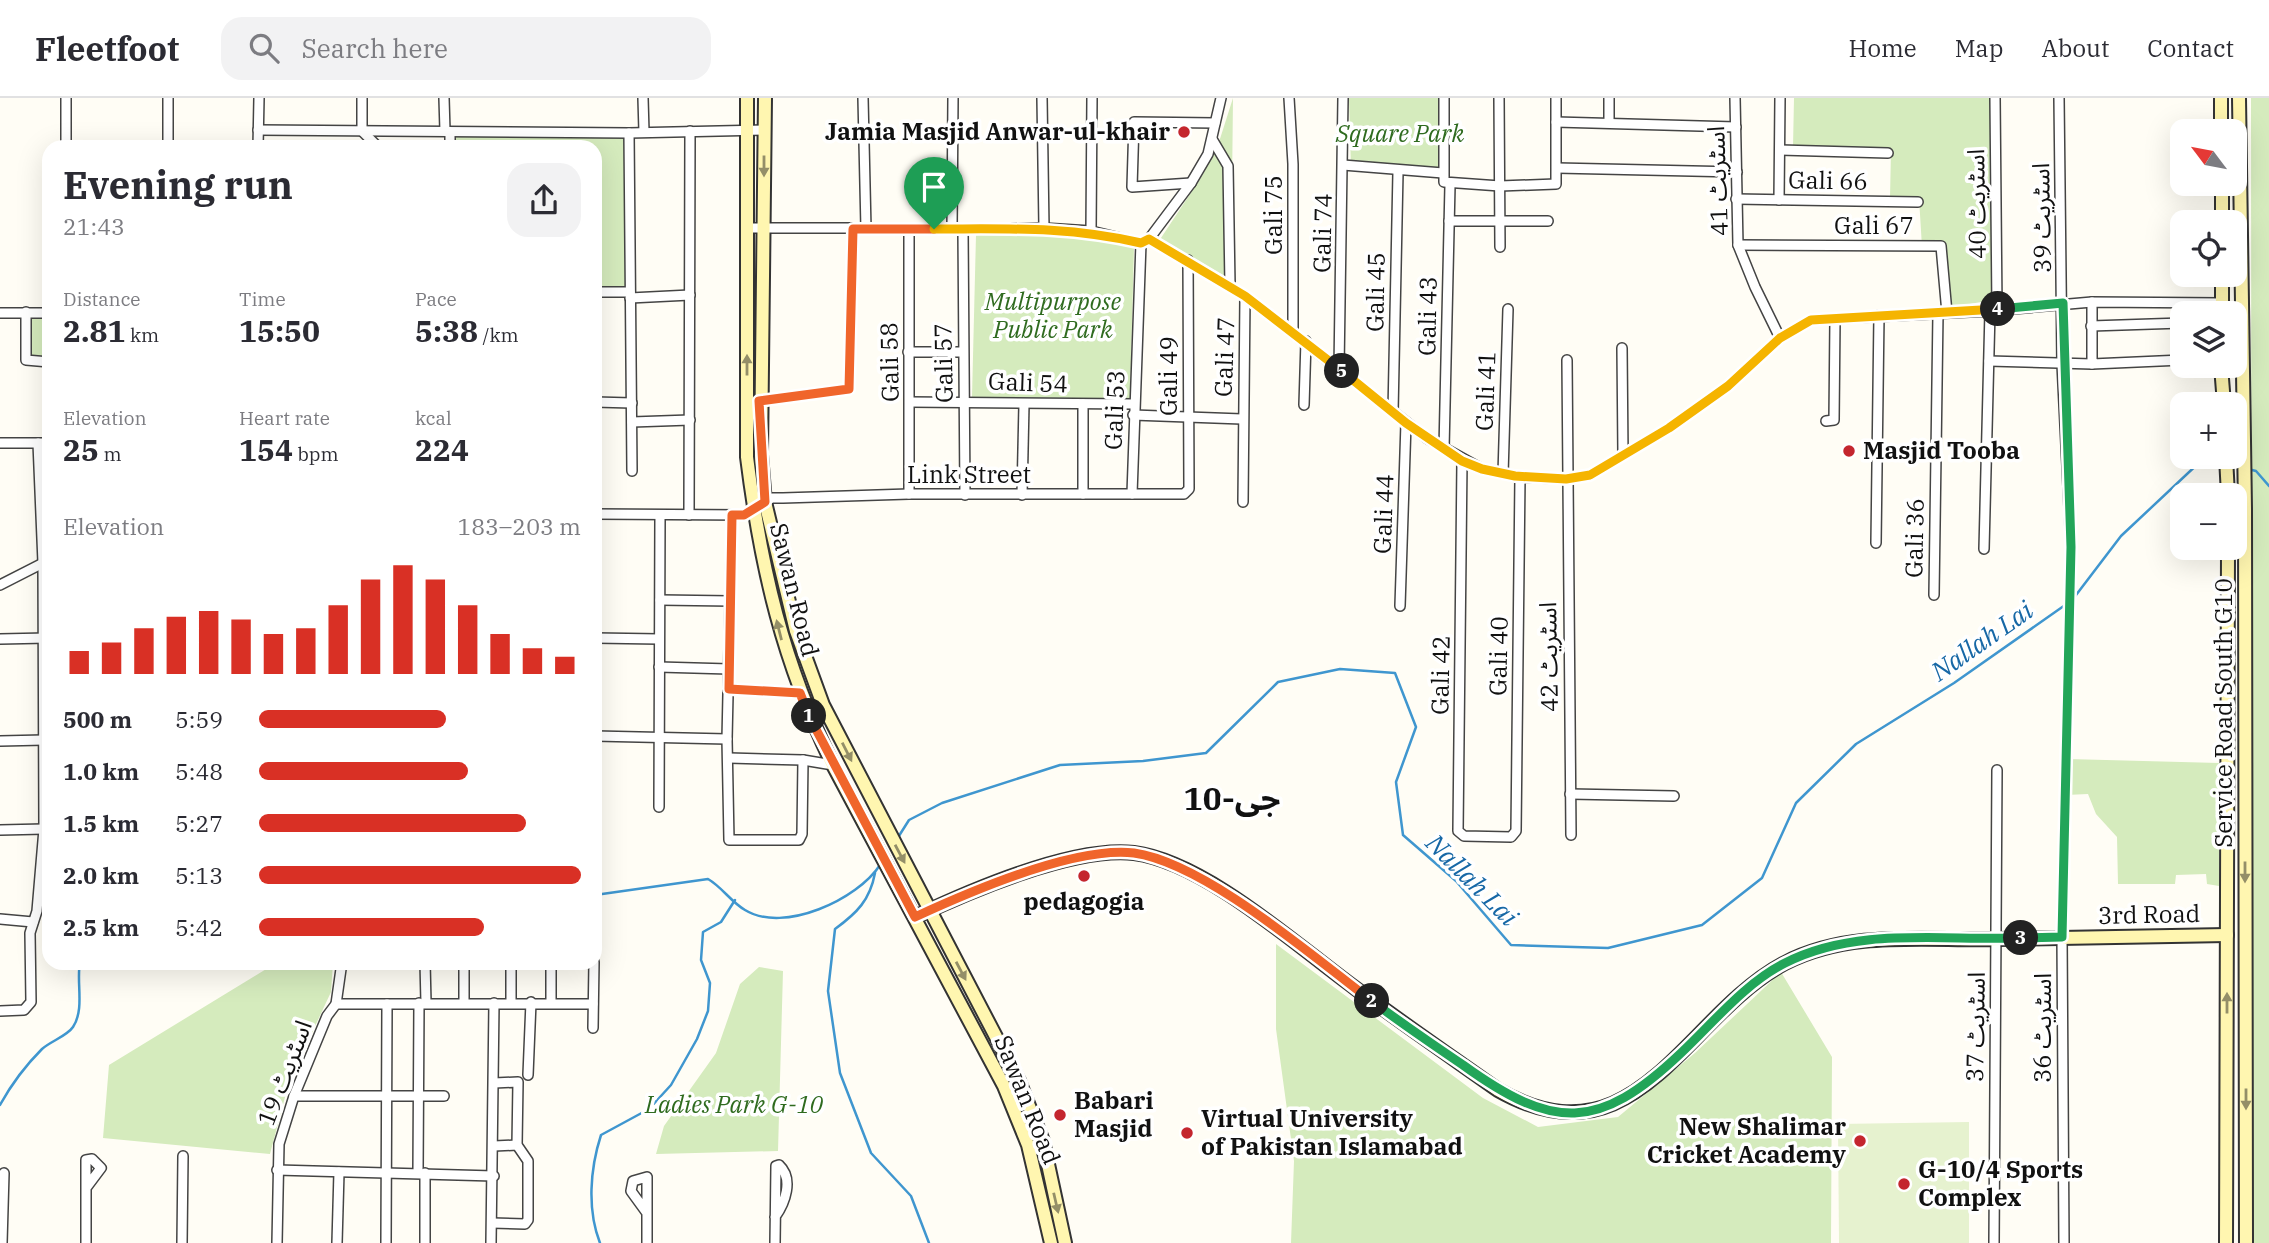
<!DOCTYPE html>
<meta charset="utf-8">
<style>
:root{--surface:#fff;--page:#f2f2f3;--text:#2b2b33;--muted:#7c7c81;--line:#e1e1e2;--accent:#d93025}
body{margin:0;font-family:"IBM Plex Serif","Noto Sans Arabic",serif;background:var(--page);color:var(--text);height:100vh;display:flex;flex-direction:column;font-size:26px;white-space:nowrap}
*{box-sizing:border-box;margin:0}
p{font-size:23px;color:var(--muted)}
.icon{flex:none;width:38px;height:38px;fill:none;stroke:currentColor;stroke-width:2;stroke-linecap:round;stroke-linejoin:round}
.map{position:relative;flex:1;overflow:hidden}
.panel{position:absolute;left:42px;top:42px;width:560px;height:830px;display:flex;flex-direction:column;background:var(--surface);border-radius:21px;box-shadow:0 7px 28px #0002}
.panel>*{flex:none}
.needle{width:46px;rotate:302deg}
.fabs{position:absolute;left:2170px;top:21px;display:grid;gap:14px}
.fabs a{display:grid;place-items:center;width:77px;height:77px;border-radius:14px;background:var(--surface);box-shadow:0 7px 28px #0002;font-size:35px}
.pin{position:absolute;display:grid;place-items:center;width:60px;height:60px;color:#fff;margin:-72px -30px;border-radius:50% 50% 50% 0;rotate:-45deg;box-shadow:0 0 7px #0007}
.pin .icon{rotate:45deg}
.km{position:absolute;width:35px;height:35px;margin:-18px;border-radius:50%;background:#222;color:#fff;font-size:19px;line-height:35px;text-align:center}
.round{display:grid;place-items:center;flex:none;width:74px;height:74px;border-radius:21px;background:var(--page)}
.headline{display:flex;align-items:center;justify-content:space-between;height:119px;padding:0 21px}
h1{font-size:38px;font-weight:800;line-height:52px}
.metrics{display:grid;grid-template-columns:repeat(3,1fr);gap:10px;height:119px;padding:7px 21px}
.metrics div{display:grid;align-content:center}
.metrics b{font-size:30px;font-weight:800}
.metrics small{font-size:19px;font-weight:400}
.metrics p{font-size:19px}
.chart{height:196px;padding:14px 21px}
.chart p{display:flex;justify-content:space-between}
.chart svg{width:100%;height:126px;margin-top:7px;stroke:var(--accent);stroke-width:6}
ul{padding:0 21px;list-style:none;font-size:23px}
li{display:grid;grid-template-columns:112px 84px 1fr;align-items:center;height:52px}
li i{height:18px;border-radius:9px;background:var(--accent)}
header{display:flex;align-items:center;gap:42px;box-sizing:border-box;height:98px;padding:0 35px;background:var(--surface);border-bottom:2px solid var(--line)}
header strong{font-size:33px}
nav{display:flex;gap:38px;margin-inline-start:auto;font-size:24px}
.search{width:490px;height:63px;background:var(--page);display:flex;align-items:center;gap:18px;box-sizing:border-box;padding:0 24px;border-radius:21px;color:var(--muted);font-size:26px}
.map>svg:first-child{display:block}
</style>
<header>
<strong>Fleetfoot</strong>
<div class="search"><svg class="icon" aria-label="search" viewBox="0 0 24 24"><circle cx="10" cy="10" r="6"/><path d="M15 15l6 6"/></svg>Search here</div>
<nav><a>Home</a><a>Map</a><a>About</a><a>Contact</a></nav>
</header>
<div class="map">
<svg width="2269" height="1145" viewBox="0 0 2269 1145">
<rect width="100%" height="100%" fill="#fffdf5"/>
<g fill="#d5ebbd">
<polygon points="1233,0 1231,182 1189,157 1157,146 1202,78 1219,44"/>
<polygon points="1349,0 1450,0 1450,72 1351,71"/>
<polygon points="1794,0 1994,0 1993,202 1946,210 1943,149 1922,149 1919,100 1890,100 1891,52 1793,49"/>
<polygon points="2251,0 2269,0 2269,1145 2252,1145"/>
<polygon points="454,38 625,39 627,190 595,190 595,49 454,49"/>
<polygon points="1045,134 1078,137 1134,149 1130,301 972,299 976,137"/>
<rect x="28" y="215" width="21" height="44"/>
<polygon points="2068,661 2219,665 2219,788 2207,786 2206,776 2176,777 2175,786 2118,786 2117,739 2096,716 2088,696 2066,697"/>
<polygon points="1276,846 1483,1000 1538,1029 1618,1019 1695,955 1781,874 1832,959 1831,1145 1291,1145 1294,1063 1276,931"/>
<polygon points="276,865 333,865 331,894 289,984 270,1056 103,1040 109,967"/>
<polygon points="759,869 783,873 778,1053 656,1056 664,1028 716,955 740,886"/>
</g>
<polygon fill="#e6f2cf" points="1969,1024 1969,1145 1839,1145 1838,1026"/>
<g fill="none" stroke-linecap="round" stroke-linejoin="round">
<g stroke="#3f96cf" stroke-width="2.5">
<polyline points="2248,371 2256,373 2269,388"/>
<polyline points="2073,501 2121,438 2203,361 2221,365"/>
<polyline points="897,741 909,722 942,705 1060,667 1143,663 1206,655 1278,584 1340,571 1395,575 1416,629 1396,684 1403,737 1456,783 1511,847 1608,850 1702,827 1762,780 1796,705 1856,646 1954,585 2068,505"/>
<path d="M875,775C870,802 857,815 835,831L828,893L840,975L871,1055L911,1098L929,1145"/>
<path d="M595,797L708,781C722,789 731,804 745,812C784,836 858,801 880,767"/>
<path d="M0,1007C11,987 26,967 42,951C51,943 67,938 73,929C85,911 76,884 80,864"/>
<path d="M600,1145C587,1112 590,1071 601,1037L649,1011L671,987L697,941L708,913L710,885L701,862L703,834L721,824L735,802"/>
</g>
<defs>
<g id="street">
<polyline points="168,0 168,49"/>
<polyline points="362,0 362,33 378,49"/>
<polyline points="444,0 445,33"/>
<polyline points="643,0 644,34"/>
<polyline points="863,0 866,131"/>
<polyline points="1042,0 1044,130"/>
<polyline points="1289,0 1293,66 1293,233"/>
<polyline points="1444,0 1444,84 1500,88 1556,86 1556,0"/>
<polyline points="1499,0 1500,149"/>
<polyline points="1735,0 1738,147 1755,189 1780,240"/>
<polyline points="1995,0 1997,211"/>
<polyline points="2059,0 2062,266 2071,449 2062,839 2064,1145"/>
<polyline points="1556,24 1736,29"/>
<polyline points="1609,24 1609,0"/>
<polyline points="258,32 629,35 764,32"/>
<polyline points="629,35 632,373"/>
<polyline points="1212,41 1228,68 1230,187"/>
<polyline points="66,49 66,0"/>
<polyline points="258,49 259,0"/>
<polyline points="450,49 450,34"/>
<polyline points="1780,52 1888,55"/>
<polyline points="1343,67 1443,75"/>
<polyline points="1557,70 1737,74"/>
<polyline points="1191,85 1132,89 1134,24 1215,25"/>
<polyline points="1736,101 1918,104"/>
<polyline points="1779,102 1780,0"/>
<polyline points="1449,123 1548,123"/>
<polyline points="747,130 1044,130 1091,133 1141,145 1149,141 1245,198 1428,341 1482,371 1520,379 1566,381 1590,377 1669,330 1728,288 1780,240 1811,222 1990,213 2092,204 2222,205"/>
<polyline points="952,131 953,0"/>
<polyline points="909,132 909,396"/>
<polyline points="963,132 965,397"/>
<polyline points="1091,133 1092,0"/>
<polyline points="1149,141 1191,85 1208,56 1221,0"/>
<polyline points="1738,147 1941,148 1947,215"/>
<polyline points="595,194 630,194"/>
<polyline points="630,200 690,197"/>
<polyline points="2092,204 2092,266 2182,262"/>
<polyline points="26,214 26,262 49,264"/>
<polyline points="0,215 49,215"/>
<polyline points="2091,228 2182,225"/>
<polyline points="1622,250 1623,357"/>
<polyline points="908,254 962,254"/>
<polyline points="1567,262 1571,737"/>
<polyline points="1989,263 2092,266"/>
<polyline points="1339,271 1343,0"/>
<polyline points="759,303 849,291 853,131"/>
<polyline points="595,304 632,305"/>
<polyline points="910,304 1134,306"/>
<polyline points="1304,307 1306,243"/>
<polyline points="1393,314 1398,74"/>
<polyline points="1133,317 1242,321"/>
<polyline points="1826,323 1834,322 1835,221"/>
<polyline points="632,324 690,322"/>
<polyline points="0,345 49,345"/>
<polyline points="1444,351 1450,87"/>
<polyline points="1462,363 1458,733 1464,738 1511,739 1516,733 1520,379"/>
<polyline points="1503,376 1508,211"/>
<polyline points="1083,396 1083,306"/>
<polyline points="1132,396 1141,145"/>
<polyline points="1022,397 1024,306"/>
<polyline points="1243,404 1245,198"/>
<polyline points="595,416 744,417 772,400 783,400 909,396 1184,396 1189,391 1188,162"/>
<polyline points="689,417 690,33"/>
<polyline points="732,417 727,641 729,742 799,742 802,736 803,662"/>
<polyline points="1876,445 1879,217"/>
<polyline points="1984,451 1990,213"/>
<polyline points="0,487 49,462"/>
<polyline points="1934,497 1938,215"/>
<polyline points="660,502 731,503"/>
<polyline points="1400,508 1406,325"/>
<polyline points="595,540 659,541"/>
<polyline points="0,541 47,540"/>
<polyline points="659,569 729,571"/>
<polyline points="729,591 800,595"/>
<polyline points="595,638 727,641"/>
<polyline points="0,643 44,642"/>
<polyline points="729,660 803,662 833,667"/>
<polyline points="1570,696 1674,698"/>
<polyline points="659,709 660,417"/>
<polyline points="0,732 44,731"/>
<polyline points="0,821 33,824"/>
<polyline points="425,864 426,905"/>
<polyline points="511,864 511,904"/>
<polyline points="551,904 551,864"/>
<polyline points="464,905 464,864"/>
<polyline points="336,906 593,906"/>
<polyline points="0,913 24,912 31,904 30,835 37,813 44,731 43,465 38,345"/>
<polyline points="593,930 594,864"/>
<polyline points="528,977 531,904"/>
<polyline points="294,998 444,998"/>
<polyline points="494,1048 517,1047"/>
<polyline points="277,1072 494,1078"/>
<polyline points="418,1075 419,905"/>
<polyline points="425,1075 425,1145"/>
<polyline points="647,1115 631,1093 633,1083 647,1079 647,1145"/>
<polyline points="492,1125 525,1126 528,1122 528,1063 517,1047 518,984 494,985"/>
<polyline points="2,1145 4,1075"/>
<polyline points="86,1145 86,1062 92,1061 101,1070 86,1090"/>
<polyline points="182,1145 183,1058"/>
<polyline points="277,1145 279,1046 294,998 327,918 336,906 342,864"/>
<polyline points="337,1145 339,1074"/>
<polyline points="386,1145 387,906"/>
<polyline points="491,1145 494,905"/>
<path d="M775,1145L776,1068L779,1067C794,1081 785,1105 775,1119"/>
<polyline points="1994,1145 1997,672"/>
</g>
<g id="secondary">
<path d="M747,0V359C761,471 783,565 833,667L1004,988L1028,1047L1051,1145"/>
<polyline points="765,0 761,357 765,404 796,533 823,607 1019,983 1043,1043 1065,1145"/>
<polyline points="2221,0 2221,33"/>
<polyline points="2239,0 2245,411 2246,1145"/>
<polyline points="2222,86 2222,124"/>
<polyline points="2222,215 2222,177"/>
<polyline points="2221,268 2224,306"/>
<polyline points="2226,359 2228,397"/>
<path d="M915,819C970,793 1074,748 1134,755C1205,764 1296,847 1355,890C1402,925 1450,958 1498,992C1637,1071 1683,919 1785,865C1850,831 1928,843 1999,841C2075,839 2151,838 2227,837"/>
<polyline points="2226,1145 2228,450"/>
</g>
</defs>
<use href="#street" stroke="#444" stroke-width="12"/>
<use href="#secondary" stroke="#333" stroke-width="16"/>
<use href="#street" stroke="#fff" stroke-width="9"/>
<use href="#secondary" stroke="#fff6b0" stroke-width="12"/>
</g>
<defs><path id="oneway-solid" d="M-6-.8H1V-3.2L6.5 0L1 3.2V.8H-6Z" transform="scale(1.75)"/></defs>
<g fill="#948f68">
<use href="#oneway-solid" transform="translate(764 68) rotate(90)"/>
<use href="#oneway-solid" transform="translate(747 267) rotate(-90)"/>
<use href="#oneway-solid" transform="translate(779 532) rotate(-104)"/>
<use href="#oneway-solid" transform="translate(847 654) rotate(63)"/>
<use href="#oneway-solid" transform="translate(900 756) rotate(62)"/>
<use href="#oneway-solid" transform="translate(2245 774) rotate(90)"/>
<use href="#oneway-solid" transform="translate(961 873) rotate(62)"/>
<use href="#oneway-solid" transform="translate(2227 905) rotate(-90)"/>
<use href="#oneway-solid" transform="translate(2246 1001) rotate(90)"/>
<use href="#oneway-solid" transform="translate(1056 1105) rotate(77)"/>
</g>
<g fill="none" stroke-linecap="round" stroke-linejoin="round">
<defs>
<polyline id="split-1" points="809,618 800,595 729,591 732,417 744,417 765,404 759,303 849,291 853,131 934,131"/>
<path id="split-2" d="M809,618L915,819C969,794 1074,748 1134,755C1205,765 1312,858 1372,903"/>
<path id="split-3" d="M1372,903C1401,925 1432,946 1463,967C1553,1032 1598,1034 1681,955C1713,925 1745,885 1785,865C1857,828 1943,843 2021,840"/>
<polyline id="split-4" points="1998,211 2063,205 2071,449 2062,839 2021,840"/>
<polyline id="split-5" points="1342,273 1406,325 1462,363 1482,371 1515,378 1566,381 1590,377 1669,330 1728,288 1780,240 1811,222 1998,211"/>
<path id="split-6" d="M934,131C1008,131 1067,128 1141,145L1149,141L1245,198L1342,273"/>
</defs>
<use href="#split-1" stroke="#fff" stroke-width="14"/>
<use href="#split-2" stroke="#fff" stroke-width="14"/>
<use href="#split-3" stroke="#fff" stroke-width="14"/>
<use href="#split-4" stroke="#fff" stroke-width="14"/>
<use href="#split-5" stroke="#fff" stroke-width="14"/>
<use href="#split-6" stroke="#fff" stroke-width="14"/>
<use href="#split-1" stroke="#f0652b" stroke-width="9"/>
<use href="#split-2" stroke="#f0652b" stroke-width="9"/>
<use href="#split-3" stroke="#22a559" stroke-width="9"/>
<use href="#split-4" stroke="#22a559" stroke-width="9"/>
<use href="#split-5" stroke="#f5b400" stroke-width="9"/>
<use href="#split-6" stroke="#f5b400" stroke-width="9"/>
</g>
<g fill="#c4262e" stroke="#fff" stroke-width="2.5">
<circle cx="1184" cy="34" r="7"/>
<circle cx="1849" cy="353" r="7"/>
<circle cx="1084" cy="778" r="7"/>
<circle cx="1060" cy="1017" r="7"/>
<circle cx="1187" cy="1035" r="7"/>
<circle cx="1860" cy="1043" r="7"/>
<circle cx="1904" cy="1086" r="7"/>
</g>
<g text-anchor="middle" stroke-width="7" stroke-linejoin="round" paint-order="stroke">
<g font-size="24" font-weight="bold" fill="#111" stroke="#fff" text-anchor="start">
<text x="1170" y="42" text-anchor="end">Jamia Masjid Anwar-ul-khair</text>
<text x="1863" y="361">Masjid Tooba</text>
<text x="1084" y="812" text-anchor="middle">pedagogia</text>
<text x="1074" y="1011">Babari<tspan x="1074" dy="28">Masjid</tspan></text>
<text x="1201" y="1029">Virtual University<tspan x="1201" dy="28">of Pakistan Islamabad</tspan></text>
<text x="1846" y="1037" text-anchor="end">New Shalimar<tspan x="1846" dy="28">Cricket Academy</tspan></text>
<text x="1918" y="1080">G-10/4 Sports<tspan x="1918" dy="28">Complex</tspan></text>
</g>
<g font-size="24" font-style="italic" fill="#2f6b1f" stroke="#fff">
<text x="1400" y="44">Square Park</text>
<text x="1053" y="212">Multipurpose<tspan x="1053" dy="28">Public Park</tspan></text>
<text x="734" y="1015">Ladies Park G-10</text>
</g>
<g font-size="24" fill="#111" stroke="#fff">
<text transform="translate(1718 83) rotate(-92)" y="8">اسٹریٹ 41</text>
<text transform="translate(1828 83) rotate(1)" y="8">Gali 66</text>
<text transform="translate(1977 106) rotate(-91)" y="8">اسٹریٹ 40</text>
<text transform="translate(1274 117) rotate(-90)" y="8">Gali 75</text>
<text transform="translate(2042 120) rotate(-91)" y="8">اسٹریٹ 39</text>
<text x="1874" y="136">Gali 67</text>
<text transform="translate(1323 135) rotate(-89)" y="8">Gali 74</text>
<text transform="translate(1376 194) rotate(-89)" y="8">Gali 45</text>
<text transform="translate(1428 218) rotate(-89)" y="8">Gali 43</text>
<text transform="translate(1225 259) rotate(-88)" y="8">Gali 47</text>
<text transform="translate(890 264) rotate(-91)" y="8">Gali 58</text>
<text transform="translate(944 265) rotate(-91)" y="8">Gali 57</text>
<text transform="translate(1169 278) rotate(-90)" y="8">Gali 49</text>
<text transform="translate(1028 285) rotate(2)" y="8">Gali 54</text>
<text transform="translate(1486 293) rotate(-88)" y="8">Gali 41</text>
<text transform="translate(1115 312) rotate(-88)" y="8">Gali 53</text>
<text x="969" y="385">Link Street</text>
<text transform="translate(1384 416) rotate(-88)" y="8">Gali 44</text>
<text transform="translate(1915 440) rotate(-89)" y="8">Gali 36</text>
<text transform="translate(794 492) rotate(76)" y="8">Sawan Road</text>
<text transform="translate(1499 558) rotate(-89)" y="8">Gali 40</text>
<text transform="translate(1549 559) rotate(-91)" y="8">اسٹریٹ 42</text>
<text transform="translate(1441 577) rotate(-89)" y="8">Gali 42</text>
<text transform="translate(2224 615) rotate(-90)" y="8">Service Road South G10</text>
<text transform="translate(2149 817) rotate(-1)" y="8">3rd Road</text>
<text transform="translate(1976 929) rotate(-89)" y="8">اسٹریٹ 37</text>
<text transform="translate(2043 930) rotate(-90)" y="8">اسٹریٹ 36</text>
<text transform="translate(285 975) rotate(-69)" y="8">اسٹریٹ 19</text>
<text transform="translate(1027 1002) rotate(68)" y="8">Sawan Road</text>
</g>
<g font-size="26" font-style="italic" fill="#1768a6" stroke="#fff">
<text transform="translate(1982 543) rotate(-35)" y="9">Nallah Lai</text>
<text transform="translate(1472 782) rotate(45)" y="9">Nallah Lai</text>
</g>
<g font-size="32" font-weight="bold" fill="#111" stroke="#fff">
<text x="1232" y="712">جی-10</text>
</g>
</g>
</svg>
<div class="fabs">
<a><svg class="needle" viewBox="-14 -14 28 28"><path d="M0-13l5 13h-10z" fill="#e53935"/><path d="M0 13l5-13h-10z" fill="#7c7c81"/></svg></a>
<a><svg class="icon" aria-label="locate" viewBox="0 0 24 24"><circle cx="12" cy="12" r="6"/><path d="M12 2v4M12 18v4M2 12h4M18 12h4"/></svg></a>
<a><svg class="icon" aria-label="layers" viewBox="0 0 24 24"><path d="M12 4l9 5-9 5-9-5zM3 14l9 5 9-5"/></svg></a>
<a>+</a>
<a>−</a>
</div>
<div class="pin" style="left:934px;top:131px;background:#1e9e55"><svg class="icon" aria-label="arrive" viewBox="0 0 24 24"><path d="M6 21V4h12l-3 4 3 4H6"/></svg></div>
<b class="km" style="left:809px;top:618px">1</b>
<b class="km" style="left:1372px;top:903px">2</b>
<b class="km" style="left:2021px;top:840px">3</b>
<b class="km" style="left:1998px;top:211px">4</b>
<b class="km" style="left:1342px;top:273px">5</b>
<section class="panel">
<div class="headline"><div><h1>Evening run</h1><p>21:43</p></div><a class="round"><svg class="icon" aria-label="share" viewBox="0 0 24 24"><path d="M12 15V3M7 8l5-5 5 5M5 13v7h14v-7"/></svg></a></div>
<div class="metrics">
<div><p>Distance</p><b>2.81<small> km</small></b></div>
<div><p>Time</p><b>15:50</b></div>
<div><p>Pace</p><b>5:38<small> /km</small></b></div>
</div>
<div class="metrics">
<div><p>Elevation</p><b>25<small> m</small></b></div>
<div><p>Heart rate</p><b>154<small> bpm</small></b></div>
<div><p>kcal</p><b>224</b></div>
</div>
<div class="chart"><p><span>Elevation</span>183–203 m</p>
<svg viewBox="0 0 160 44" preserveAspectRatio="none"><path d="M5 44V36M15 44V33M25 44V28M35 44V24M45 44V22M55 44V25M65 44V30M75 44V28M85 44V20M95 44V11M105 44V6M115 44V11M125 44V20M135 44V30M145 44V35M155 44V38"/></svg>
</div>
<ul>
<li><b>500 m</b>5:59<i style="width:58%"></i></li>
<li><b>1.0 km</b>5:48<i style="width:65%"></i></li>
<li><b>1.5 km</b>5:27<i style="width:83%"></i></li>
<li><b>2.0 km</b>5:13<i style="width:100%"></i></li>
<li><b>2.5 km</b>5:42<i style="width:70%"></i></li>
</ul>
</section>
</div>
